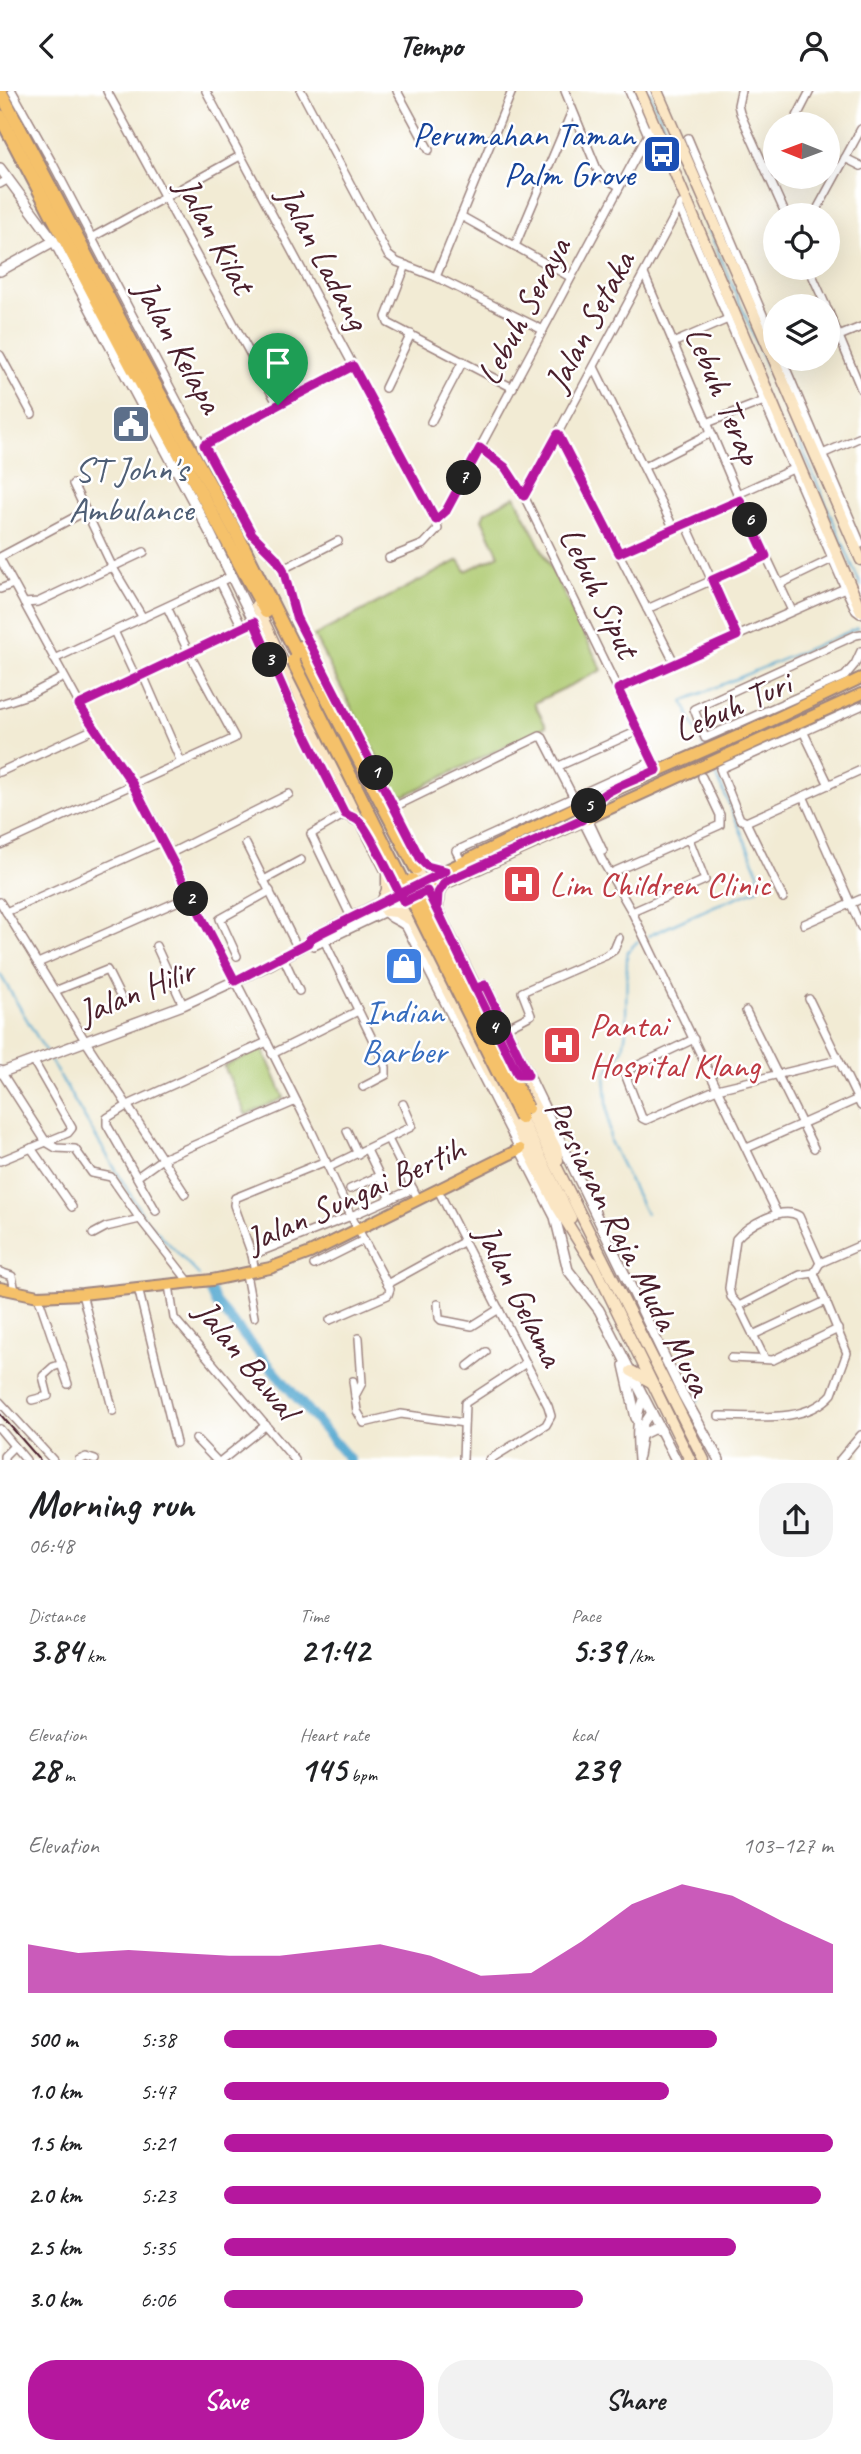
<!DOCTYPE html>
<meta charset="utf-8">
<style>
:root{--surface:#fff;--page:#f2f2f2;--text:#202124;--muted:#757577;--accent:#b5179e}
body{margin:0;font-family:Caveat,sans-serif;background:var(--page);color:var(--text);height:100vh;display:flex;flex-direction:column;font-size:26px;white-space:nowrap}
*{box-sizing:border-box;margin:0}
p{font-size:23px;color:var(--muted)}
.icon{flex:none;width:38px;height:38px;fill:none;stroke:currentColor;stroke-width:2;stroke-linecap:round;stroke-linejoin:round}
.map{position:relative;height:1369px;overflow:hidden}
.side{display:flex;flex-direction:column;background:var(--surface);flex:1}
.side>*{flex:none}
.needle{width:46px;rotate:271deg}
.tools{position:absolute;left:763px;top:21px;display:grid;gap:14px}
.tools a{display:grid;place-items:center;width:77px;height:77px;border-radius:50%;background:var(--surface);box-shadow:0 7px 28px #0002;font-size:35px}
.pin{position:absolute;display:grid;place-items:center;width:60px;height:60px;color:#fff;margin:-72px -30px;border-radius:50% 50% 50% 0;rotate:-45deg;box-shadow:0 0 7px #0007}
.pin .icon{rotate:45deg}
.km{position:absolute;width:35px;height:35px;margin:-18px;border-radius:50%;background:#222;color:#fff;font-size:19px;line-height:35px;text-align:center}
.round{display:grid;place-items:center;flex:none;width:74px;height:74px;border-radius:28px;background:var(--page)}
.summary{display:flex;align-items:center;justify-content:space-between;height:119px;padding:0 28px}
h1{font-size:38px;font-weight:800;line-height:52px}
.metrics{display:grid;grid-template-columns:repeat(3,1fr);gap:10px;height:119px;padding:7px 28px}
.metrics div{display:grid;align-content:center}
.metrics b{font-size:35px;font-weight:800}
.metrics small{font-size:19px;font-weight:400}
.metrics p{font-size:19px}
.chart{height:196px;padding:14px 28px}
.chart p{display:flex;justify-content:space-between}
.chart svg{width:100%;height:126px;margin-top:7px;fill:var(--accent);opacity:.7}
.primary-button{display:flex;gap:14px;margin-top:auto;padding:14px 28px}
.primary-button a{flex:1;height:80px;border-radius:28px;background:var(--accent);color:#fff;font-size:28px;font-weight:800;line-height:80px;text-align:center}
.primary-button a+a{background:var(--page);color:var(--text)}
ul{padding:0 28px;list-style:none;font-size:23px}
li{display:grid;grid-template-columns:112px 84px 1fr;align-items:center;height:52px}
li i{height:18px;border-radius:9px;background:var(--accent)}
header{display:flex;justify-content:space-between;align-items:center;height:91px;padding:0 28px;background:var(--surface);font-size:32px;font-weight:800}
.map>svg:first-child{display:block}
</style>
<header><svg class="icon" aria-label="back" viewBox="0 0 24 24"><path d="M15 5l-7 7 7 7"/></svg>Tempo<svg class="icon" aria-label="person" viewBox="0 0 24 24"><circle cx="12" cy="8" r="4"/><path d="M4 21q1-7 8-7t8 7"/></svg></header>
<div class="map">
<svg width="861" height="1369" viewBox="0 0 861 1369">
<rect width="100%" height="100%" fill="#fff"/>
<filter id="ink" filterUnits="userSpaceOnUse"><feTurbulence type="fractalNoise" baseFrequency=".0143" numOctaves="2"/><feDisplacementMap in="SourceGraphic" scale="14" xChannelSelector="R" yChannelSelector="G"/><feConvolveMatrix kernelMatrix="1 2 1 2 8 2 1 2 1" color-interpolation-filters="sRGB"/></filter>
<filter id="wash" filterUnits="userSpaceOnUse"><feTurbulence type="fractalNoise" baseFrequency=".00686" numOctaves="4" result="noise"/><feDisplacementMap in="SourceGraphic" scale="28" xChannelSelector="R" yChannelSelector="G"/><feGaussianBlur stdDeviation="1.57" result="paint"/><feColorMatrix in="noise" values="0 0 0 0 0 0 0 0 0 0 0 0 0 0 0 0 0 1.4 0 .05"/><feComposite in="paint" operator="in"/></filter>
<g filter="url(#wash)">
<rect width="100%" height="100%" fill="#f2ebd4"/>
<g fill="#aeca71" stroke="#7c744e" stroke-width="2">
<polygon points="515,405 602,579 534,612 546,635 406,704 397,704 314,545 459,469 466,480 499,464 482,428 485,421"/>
<polygon points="263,958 284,1007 246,1024 224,975"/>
</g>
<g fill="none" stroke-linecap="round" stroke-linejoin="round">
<g stroke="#55a8d0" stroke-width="2">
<polyline points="649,0 861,495"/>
<polyline points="704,657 683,610 858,537"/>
<polyline points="648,845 714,815 758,798 758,780 712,674"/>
<polyline points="0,883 46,961"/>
<polyline points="626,929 627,861 638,850"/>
<polyline points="626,940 623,958 605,983 610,1050 646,1123"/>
<polyline points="50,969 145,1128 199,1184"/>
<polyline points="693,1315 699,1308"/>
<polyline points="651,1369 657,1358"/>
</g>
<polyline stroke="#55a8d0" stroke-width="10" points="210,1198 216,1212 350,1369"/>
</g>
</g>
<g filter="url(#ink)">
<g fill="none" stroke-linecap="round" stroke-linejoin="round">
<defs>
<g id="minor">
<polyline points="12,0 54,75 181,317 252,443 276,467 283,478 296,526 421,769 427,775 443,779"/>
<polyline points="107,0 278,314"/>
<polyline points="206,0 436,429"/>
<polyline points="301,0 388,164 397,171 436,186 543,239"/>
<polyline points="397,0 429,59"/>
<polyline points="565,0 597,78 604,87 619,95"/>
<polyline points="629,0 648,44"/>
<polyline points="741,0 738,14 740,22 786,124"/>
<polyline points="793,33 810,0"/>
<polyline points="688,47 775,252"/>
<polyline points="845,67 861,75"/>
<polyline points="767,78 775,64"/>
<polyline points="0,93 7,89"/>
<polyline points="679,115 845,497 856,520 860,523"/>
<polyline points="814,124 861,38"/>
<polyline points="461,125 570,186"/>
<polyline points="91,147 240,65"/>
<polyline points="515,155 572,20"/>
<polyline points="406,174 386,226 388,232 513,297"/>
<polyline points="809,177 826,215"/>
<polyline points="644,183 740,409 792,520"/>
<polyline points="436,186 512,0"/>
<polyline points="828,219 861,298"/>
<polyline points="839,245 861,236"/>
<polyline points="673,252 728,228"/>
<polyline points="0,264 32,323"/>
<polyline points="782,268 861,453"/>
<polyline points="594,276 674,438"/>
<polyline points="385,297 411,243"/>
<polyline points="431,331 463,270"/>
<polyline points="707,332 764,310"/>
<polyline points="558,343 675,573"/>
<polyline points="204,354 353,275"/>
<polyline points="480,357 505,376 524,405 657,679"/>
<polyline points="820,364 861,346"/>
<polyline points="644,376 711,342"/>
<polyline points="73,393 112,475 143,527"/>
<polyline points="738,403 793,378"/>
<polyline points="524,405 681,113"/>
<polyline points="436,429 446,420 654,32"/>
<polyline points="686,433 737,545"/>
<polyline points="619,462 740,409"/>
<polyline points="0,466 86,420"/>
<polyline points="389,467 424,453 438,438 436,429"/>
<polyline points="0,468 87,627 132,692 149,722 262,941 312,1041 351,1125 390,1198 388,1204 330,1229"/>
<polyline points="283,478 338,450"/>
<polyline points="220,491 242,536"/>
<polyline points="780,493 832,468"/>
<polyline points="0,498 13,493"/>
<polyline points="24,512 38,511 144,461"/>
<polyline points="647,518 767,465"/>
<polyline points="114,540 136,587"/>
<polyline points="861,543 856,544 694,618 705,647 845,585 855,573 861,560"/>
<polyline points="54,568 232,485"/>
<polyline points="143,584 181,671"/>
<polyline points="618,598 845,497"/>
<polyline points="0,613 31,603 64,586"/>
<polyline points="79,614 254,531"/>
<polyline points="803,640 829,694"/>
<polyline points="559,675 638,640"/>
<polyline points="0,681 94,638"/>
<polyline points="803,705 861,836"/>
<polyline points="394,716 540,645 543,647 578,715"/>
<polyline points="345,723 311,743 351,826"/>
<polyline points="587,726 603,760"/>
<polyline points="582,729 602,769 632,821 777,1122"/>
<polyline points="746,731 861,679"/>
<polyline points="246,753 298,858"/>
<polyline points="0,754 235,647 189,562 167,516"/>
<polyline points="169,763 289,703"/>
<polyline points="462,772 456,760 653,670"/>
<polyline points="611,782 720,734 720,724 702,686"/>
<polyline points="264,789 301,769"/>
<polyline points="783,807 746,731 740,728 720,678 861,615"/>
<polyline points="0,811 86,951 185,1103"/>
<polyline points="6,821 163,750"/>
<polyline points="632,821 705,789 689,748"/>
<polyline points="804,833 861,808"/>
<polyline points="323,847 386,976 386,984 363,996"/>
<polyline points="156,855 183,914"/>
<polyline points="237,865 220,828 270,800"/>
<polyline points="283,866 299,900"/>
<polyline points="38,872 190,805"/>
<polyline points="55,900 107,879 123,911"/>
<polyline points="809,908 861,1015"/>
<polyline points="746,920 814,1057"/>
<polyline points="506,937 531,924 522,901 605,865 614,859 619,847"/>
<polyline points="694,948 628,979 625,983 642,1027 646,1029 717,998 838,969"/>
<polyline points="272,963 358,920"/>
<polyline points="0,979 46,1051 56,1057 75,1058 92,1082 111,1086 140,1128 190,1192"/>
<polyline points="347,1040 358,1063"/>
<polyline points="388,1048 418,1108"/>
<polyline points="31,1057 72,1116"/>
<polyline points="747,1057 858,1008"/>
<polyline points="367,1059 391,1108"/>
<polyline points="0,1070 68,1042 72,1037 33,969"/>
<polyline points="329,1076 411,1036 412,1034 403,1013"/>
<polyline points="137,1086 162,1068 296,1010"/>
<polyline points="350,1098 379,1085"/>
<polyline points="438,1099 548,1315 551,1325 546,1334 489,1369"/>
<polyline points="156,1120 107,1034 107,1027 128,1014 267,951"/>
<polyline points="93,1143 106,1136 140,1128"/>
<polyline points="252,1164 351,1125 413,1098"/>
<polyline points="820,1172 861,1154"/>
<polyline points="314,1174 364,1149"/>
<polyline points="0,1181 12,1185 15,1200"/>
<polyline points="255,1181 252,1164 234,1114 235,1107 326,1070"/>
<polyline points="246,1183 254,1226"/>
<polyline points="387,1193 463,1151"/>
<polyline points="169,1194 174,1227 295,1369"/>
<polyline points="138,1197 176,1352"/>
<polyline points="82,1203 113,1320"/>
<polyline points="38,1205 68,1293"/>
<polyline points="438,1213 439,1227 441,1229 472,1235 499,1218"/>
<polyline points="739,1215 800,1184 814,1182 820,1172"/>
<polyline points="753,1244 826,1210"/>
<polyline points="731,1267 773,1269 838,1238"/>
<path d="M765,1268L739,1215L731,1206L729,1197L736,1148C748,1134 782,1114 799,1125L820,1172"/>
<polyline points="468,1275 486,1261"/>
<polyline points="353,1290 357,1320 364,1332 401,1323 464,1332"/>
<polyline points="355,1305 362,1292 359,1247"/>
<polyline points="32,1309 48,1305 43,1285 53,1276 62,1273"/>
<polyline points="0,1311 53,1369"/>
<path d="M719,1325C755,1325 806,1333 832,1303L847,1262L814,1182"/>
<polyline points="0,1338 26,1369"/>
<polyline points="196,1348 216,1369"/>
<polyline points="639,1365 644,1332 652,1320"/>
<polyline points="4,1369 4,1365 14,1355"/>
<polyline points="79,1369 86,1366 95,1369"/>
<polyline points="222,1369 266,1334"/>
<polyline points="463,1369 465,1312 526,1272"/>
<path d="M638,1369C636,1346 635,1328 644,1306"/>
<polyline points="840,1369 861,1344"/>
</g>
<g id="tertiary">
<polyline points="0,77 54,150 209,440 254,531 289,611 345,723"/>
<polyline points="0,180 54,150"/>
<path d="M385,820C391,829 400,828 407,836L555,1126L568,1179L599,1219L676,1369"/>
<polyline points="308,852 311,847 399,802"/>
<polyline points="475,898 485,894 683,1304 719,1369"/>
<polyline points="0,982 183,914 271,873 308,852 314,854 404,811"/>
<polyline points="624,1274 636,1327"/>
<polyline points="643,1343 653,1338 661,1339"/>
</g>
<g id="secondary">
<polyline points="640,0 861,520"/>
<polyline points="657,0 861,469"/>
<polyline points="256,514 324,657 556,1114 595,1177"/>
<polyline points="345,723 361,731"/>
<polyline points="416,777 556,1058 558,1069"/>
<polyline points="382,811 387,799 387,785"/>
<polyline points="385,820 396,821 411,829"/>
<polyline points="527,1017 704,1369"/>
<polyline points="521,1027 571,1127"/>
<polyline points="593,1171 690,1369"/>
<polyline points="631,1280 651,1291"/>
</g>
<g id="primary">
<polyline points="399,802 578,715 747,641 861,587"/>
<polyline points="404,811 861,603"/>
<polyline points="437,818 438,802 445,791"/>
<polyline points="0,1197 38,1205 82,1203 212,1189 270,1177 310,1162 520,1058"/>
</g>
<g id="trunk">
<polyline points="0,0 140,267 237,443 299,567"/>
<polyline points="0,25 131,274 266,521"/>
<polyline points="300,556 416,777"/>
</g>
</defs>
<use href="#minor" stroke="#9e8580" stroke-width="10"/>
<use href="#tertiary" stroke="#9e8580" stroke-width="12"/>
<use href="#secondary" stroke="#9e8580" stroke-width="13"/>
<use href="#primary" stroke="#9e8580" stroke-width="14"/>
<use href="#trunk" stroke="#9e8580" stroke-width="16"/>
<use href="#minor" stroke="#fff" stroke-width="7"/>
<use href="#tertiary" stroke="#fff" stroke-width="9"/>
<use href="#secondary" stroke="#fbe6c4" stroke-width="10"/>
<use href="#primary" stroke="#f5c16b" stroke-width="10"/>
<use href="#trunk" stroke="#f5c16b" stroke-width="12"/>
<polyline stroke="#4a1f2b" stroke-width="2" points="0,1323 40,1369"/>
<defs>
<g id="trunk-bridge">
<polyline points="293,570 521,1027"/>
<polyline points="412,789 527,1017"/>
</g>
</defs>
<use href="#trunk-bridge" stroke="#9e8580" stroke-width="16" stroke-linecap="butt"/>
<use href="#trunk-bridge" stroke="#f5c16b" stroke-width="12"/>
</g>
</g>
<g fill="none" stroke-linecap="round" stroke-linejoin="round" filter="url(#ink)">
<defs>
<path id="route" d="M278,314L204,354L252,443L276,467L283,478L296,526L421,769L427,775L446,780L321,842L310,848L308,852L235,890L132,692L79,614L254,531L289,611L345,723C350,725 356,727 360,731C369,738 396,797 404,811L427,800C458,861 488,923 518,984H528L485,894L475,898L437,818L438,802L445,791L582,729C592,700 632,691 657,679L618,598L737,545L712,489L766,465L740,409L619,462L558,343L524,405L505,376L480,357L446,420L436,429L353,275L278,314"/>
</defs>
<use href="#route" stroke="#fff" stroke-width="14"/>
<use href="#route" stroke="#b5179e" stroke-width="9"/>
</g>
<defs>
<symbol id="bus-square" viewBox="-11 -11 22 22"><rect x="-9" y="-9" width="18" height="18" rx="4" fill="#1a4fb4" stroke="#fff"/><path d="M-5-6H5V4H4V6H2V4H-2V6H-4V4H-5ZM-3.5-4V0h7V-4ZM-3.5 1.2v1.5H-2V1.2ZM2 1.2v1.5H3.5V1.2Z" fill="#fff"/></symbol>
<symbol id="civic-square" viewBox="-11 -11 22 22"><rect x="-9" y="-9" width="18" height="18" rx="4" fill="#5c6f8a" stroke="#fff"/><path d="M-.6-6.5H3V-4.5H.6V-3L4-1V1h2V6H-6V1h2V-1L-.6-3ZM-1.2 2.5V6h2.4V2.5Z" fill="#fff"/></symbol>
<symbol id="hospital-square" viewBox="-11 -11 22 22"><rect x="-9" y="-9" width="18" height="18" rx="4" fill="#e0444e" stroke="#fff"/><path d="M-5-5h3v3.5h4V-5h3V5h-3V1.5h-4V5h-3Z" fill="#fff"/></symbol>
<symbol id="shop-square" viewBox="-11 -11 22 22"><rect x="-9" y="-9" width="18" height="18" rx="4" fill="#3f7fe0" stroke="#fff"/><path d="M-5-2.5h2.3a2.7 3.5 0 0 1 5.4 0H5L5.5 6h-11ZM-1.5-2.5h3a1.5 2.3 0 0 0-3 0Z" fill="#fff"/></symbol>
</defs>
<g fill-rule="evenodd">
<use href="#bus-square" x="640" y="41" width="44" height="44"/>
<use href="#civic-square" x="109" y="311" width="44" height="44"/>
<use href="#hospital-square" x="500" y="771" width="44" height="44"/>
<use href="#shop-square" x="382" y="853" width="44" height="44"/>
<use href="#hospital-square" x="540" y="932" width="44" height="44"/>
</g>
<g text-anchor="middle" stroke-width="5" stroke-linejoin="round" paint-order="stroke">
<g font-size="35" fill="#164399" stroke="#fff" text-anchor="end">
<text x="635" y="55">Perumahan Taman<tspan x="635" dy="40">Palm Grove</tspan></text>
</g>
<g font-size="35" fill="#4a1f2b" stroke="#fff">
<text transform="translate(216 144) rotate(61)" y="12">Jalan Kilat</text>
<text transform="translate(324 166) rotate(62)" y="12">Jalan Ladang</text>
<text transform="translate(523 220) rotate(-62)" y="12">Lebuh Seraya</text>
<text transform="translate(589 230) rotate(-62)" y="12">Jalan Setaka</text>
<text transform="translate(179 255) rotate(61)" y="12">Jalan Kelapa</text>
<text transform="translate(724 304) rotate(67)" y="12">Lebuh Terap</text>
<text transform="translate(600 501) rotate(64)" y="12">Lebuh Siput</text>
<text transform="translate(732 615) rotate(-24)" y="12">Lebuh Turi</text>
<text transform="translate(136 900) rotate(-22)" y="12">Jalan Hilir</text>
<text transform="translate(355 1103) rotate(-24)" y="12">Jalan Sungai Bertih</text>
<text transform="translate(629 1156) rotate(63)" y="12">Persiaran Raja Muda Musa</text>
<text transform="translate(520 1204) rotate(63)" y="12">Jalan Gelama</text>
<text transform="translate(247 1268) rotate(51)" y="12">Jalan Bawal</text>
</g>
<g font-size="35" fill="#4e5e75" stroke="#fff">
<text x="131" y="390">ST John's<tspan x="131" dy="40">Ambulance</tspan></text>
</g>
<g font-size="35" fill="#be3a42" stroke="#fff" text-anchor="start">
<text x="549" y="805">Lim Children Clinic</text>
<text x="589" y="946">Pantai<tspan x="589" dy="40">Hospital Klang</tspan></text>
</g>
<g font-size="35" fill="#366cbe" stroke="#fff">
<text x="404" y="932">Indian<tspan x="404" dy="40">Barber</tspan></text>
</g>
</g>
</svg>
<div class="tools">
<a><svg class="needle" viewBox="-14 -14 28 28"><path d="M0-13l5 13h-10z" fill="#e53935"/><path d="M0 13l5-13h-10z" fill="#757577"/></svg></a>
<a><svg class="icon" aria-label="locate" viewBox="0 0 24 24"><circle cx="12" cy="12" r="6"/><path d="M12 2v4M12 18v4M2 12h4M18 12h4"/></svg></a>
<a><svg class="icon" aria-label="layers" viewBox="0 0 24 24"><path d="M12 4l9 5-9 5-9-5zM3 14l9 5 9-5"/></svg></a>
</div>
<div class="pin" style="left:278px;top:314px;background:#1e9e55"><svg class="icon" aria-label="arrive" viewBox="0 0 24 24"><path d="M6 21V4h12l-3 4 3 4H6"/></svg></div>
<b class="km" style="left:376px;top:682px">1</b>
<b class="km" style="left:191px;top:808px">2</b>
<b class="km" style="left:270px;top:569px">3</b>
<b class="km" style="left:494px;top:937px">4</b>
<b class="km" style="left:589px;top:715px">5</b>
<b class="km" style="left:750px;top:429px">6</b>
<b class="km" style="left:464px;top:387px">7</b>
</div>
<section class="side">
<div class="summary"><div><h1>Morning run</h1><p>06:48</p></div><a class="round"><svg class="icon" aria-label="share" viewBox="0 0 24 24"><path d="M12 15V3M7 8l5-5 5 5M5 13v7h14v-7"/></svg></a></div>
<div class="metrics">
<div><p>Distance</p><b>3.84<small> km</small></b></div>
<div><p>Time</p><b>21:42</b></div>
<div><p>Pace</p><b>5:39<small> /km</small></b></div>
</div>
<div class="metrics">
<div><p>Elevation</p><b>28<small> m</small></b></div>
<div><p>Heart rate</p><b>145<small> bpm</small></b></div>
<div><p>kcal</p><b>239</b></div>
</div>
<div class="chart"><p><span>Elevation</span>103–127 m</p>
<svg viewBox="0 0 160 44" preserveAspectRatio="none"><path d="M0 44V27L10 30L20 29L30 30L40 31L50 31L60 29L70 27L80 31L90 38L100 37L110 26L120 13L130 6L140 10L150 19L160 27V44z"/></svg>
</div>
<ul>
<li><b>500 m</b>5:38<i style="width:81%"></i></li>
<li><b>1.0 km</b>5:47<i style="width:73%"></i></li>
<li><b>1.5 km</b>5:21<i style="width:100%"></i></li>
<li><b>2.0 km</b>5:23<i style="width:98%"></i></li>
<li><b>2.5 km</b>5:35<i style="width:84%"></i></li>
<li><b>3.0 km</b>6:06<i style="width:59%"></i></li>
</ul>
<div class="primary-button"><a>Save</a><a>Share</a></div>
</section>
